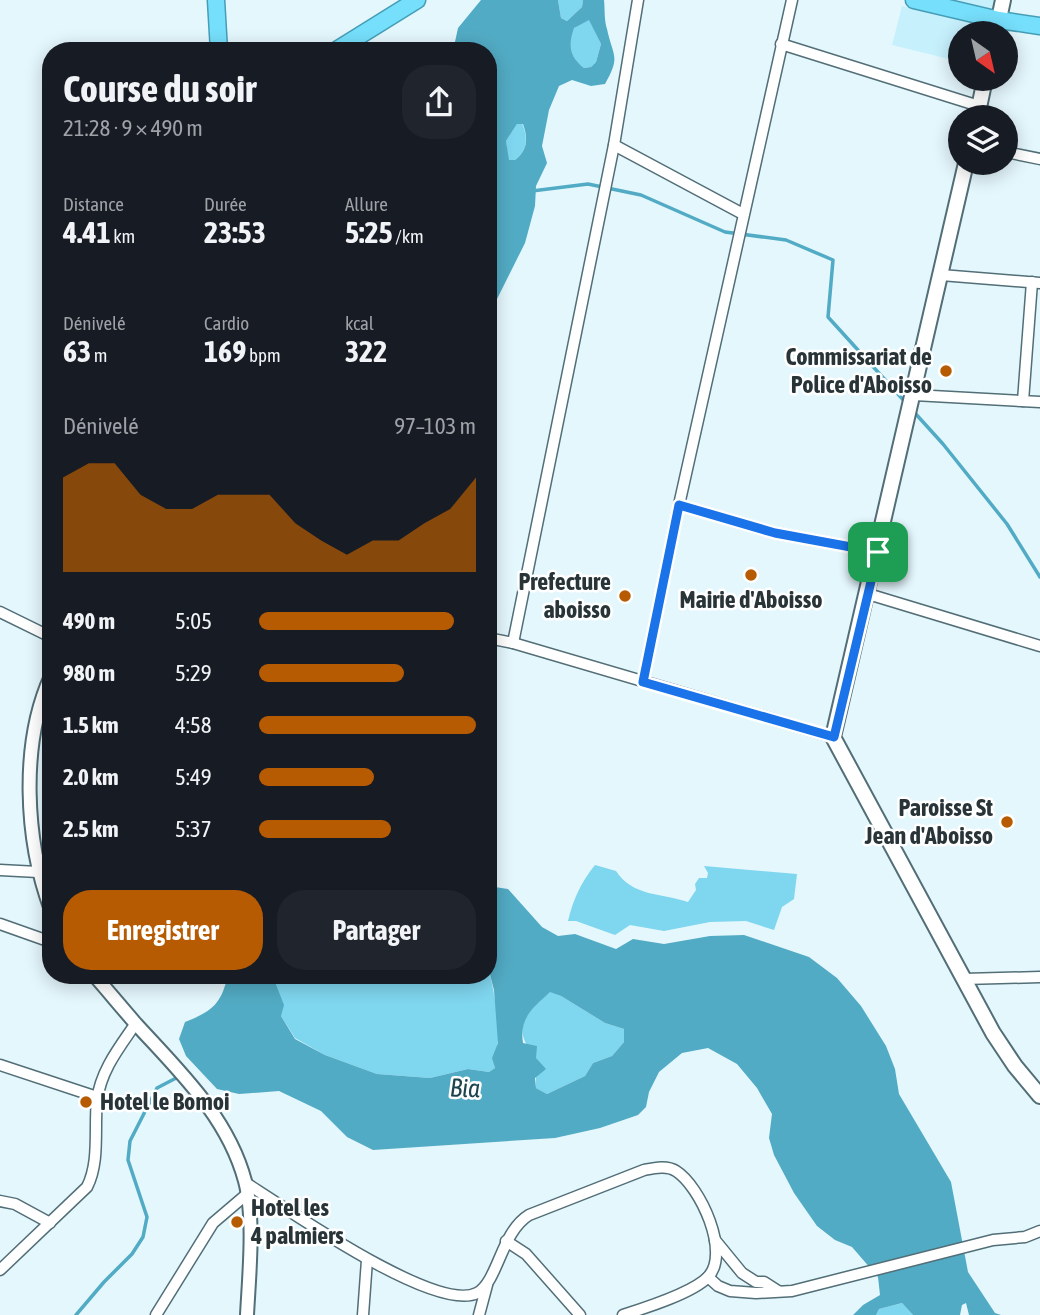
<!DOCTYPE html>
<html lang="fr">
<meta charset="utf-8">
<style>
:root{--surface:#171b24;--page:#20242c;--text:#f1f3f6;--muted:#9ea1a6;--accent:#b75b03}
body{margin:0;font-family:"Asap Condensed",sans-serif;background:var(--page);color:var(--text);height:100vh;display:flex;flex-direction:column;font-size:26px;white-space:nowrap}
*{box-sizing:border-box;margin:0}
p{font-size:23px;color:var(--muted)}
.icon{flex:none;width:38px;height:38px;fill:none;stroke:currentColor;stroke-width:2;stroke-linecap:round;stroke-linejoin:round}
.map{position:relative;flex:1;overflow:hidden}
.details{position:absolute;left:42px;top:42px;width:455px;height:942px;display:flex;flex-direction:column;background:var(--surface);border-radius:28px;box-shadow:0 4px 18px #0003}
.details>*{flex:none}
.needle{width:46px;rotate:146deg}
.tools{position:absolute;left:948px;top:21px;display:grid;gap:14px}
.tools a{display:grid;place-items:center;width:70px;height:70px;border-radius:50%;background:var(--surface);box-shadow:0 4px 18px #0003;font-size:35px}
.pin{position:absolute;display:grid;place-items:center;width:60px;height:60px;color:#fff;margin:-30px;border-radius:14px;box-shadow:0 4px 10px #0006}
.round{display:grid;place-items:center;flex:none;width:74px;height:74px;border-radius:28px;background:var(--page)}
.overview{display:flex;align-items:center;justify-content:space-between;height:119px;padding:0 21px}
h1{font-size:38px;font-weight:700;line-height:52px}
.stats{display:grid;grid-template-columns:repeat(3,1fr);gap:10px;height:119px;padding:7px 21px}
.stats div{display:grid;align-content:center}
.stats b{font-size:30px;font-weight:700}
.stats small{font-size:19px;font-weight:400}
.stats p{font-size:19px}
.chart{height:196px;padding:14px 21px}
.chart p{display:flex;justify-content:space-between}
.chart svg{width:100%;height:126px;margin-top:7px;fill:var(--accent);opacity:.7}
.action{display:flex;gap:14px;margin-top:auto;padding:14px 21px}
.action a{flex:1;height:80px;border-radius:28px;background:var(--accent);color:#fff;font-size:28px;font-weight:700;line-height:80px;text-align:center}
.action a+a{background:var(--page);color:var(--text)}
ul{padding:0 21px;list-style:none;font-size:23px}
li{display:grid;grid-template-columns:112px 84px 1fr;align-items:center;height:52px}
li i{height:18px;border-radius:9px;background:var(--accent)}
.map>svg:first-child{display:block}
</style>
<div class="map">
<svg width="1040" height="1315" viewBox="0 0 1040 1315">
<rect width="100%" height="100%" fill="#e4f7fd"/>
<g fill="#c7f0fd">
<polygon points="936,0 998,0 994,14"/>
<polygon points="902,6 988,27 986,33 961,33 961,62 892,45"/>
</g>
<g fill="#7fd6ef">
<polygon points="558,0 583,0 582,7 567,21 561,18"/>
<path d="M589,19L601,44L596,62L591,67L584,68C572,59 563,42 574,28C577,25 585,22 589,19Z"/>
<path d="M522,123C528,138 528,150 515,160H508L506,141L517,124Z"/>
<path d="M595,865L616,871C633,897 662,893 688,902L696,890L695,884L699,878H707L708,873L704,866L797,874L794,899L782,907L774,930L746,921L710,922L664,931L630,925L615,935L576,921H568C573,900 581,882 595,865Z"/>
<path d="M488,967C494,990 499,1017 498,1041C497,1054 491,1055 495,1068L489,1072L468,1069L430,1078L377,1074L325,1055L295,1038L281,1016L275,982L279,975H488Z"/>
<path d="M550,991L561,996L605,1023L624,1029V1042L612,1056L593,1063L585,1076L547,1094L536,1088V1058C510,1027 525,1016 550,991Z"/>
<polygon points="902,1303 913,1315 876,1315 879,1309"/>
</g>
<g fill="#52abc4" fill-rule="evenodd">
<path d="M481,0H558L561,18L567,21L582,7L583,0H604C605,9 604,20 607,29C613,57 621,56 605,84L591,86L572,80L559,86L549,110L542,146L547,163L536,186L535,206L525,243L488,317V51H453L458,28ZM589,20L601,44L596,62L591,67L584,68C569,56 568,45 574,28ZM517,124H523C528,138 528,150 515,160H509L506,141Z"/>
<path d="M488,886L508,889L542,927L558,936L575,934L616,949L633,939L664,944L710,936L744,935L809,957L837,978L861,1006L886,1046L895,1069L899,1094L951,1182L968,1272L995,1313L1001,1315H969L966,1303L962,1305L960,1315H913L902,1303L879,1309L876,1315H853L863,1305L880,1295L878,1277L852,1247L835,1240L817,1226L794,1193L774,1155L769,1138L772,1114L757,1088L737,1064L708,1048L682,1053L659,1072L649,1092L646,1107L638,1115L600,1128L555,1138L373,1150L347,1137L321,1111L279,1091L239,1094L217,1089L186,1056L179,1039L185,1022C213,1011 221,1004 228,975H279L275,982L284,1005L281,1016L295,1039L325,1055L377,1074L430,1078L468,1069L489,1072L495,1068L492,1058L498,1043L494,990L488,967ZM550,992L561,996L605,1023L624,1029V1042L612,1056L593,1063L585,1076L547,1094L536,1088L535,1078L546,1069L536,1058L537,1046L523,1043C519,1018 533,1008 550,992Z"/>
</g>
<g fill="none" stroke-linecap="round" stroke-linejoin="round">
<g stroke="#52abc4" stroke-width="3.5">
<polyline points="532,191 588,184 641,195 725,232 786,240 833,260 828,317 907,404"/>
<polyline points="914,412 943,444 1007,524 1040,577"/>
<polyline points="76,1315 104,1282 132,1254 143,1237 147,1217 128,1160 130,1141 157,1088 180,1076"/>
</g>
<defs>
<g id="minor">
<polyline points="781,44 979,106"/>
<polyline points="614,145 743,214"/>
<polyline points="1006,152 1040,159"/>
<polyline points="941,275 1040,283"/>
<polyline points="914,395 1040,402"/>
<polyline points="1023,401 1032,282"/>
<polyline points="679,505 775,533 878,552"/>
<polyline points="868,594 1040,646"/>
<polyline points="0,612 51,637"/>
<polyline points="488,638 513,643 833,737"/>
<polyline points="513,643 614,145 638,0"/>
<polyline points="643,682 679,505 792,0"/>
<polyline points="0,870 38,872"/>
<polyline points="0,924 51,942"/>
<polyline points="964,979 1040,977"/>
<polyline points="0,1065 97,1097"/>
<path d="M246,1183C284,1207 436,1314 477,1293C498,1282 501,1232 529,1215L644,1170C654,1168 667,1165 676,1171C700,1186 731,1253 708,1277C693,1293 645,1308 623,1315"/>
<polyline points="0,1201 15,1204 50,1223"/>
<polyline points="715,1240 742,1273 756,1282 764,1282 778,1291"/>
<polyline points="506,1241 526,1254 580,1315"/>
<path d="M0,1270L87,1187C100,1162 94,1128 97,1100C101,1070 119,1048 136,1023"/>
<polyline points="708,1277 718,1286 730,1291 756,1293 792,1291 993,1240 1025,1237 1040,1231"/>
<polyline points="156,1315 213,1223 247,1194"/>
<polyline points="363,1315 367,1260"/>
<polyline points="479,1315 487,1285"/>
</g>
<g id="tertiary">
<path d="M51,676C20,744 25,840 51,910"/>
<path d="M94,975C108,991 122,1008 136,1024C179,1071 228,1117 245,1181C255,1218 249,1276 247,1315"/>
</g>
<g id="secondary">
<polyline points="996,33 1003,0"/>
<polyline points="977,117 985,79"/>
<polyline points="966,163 833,737 993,1033 1015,1066 1040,1096"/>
</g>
<g id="trunk">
<polyline points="216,0 219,51"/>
<polyline points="914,0 999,20 1040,26"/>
<polyline points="335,51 417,0"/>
</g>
</defs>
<use href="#minor" stroke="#526e77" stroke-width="13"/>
<use href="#tertiary" stroke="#526e77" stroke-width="16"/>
<use href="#secondary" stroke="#526e77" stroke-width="18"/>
<use href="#trunk" stroke="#459eb6" stroke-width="19"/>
<use href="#minor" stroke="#fff" stroke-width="10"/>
<use href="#tertiary" stroke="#fff" stroke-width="12"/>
<use href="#secondary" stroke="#fff" stroke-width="14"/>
<use href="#trunk" stroke="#76dffb" stroke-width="16"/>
</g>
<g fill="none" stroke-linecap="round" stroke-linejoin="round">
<defs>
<polygon id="route" points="679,505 775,533 878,552 834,737 643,682"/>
</defs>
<use href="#route" stroke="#fff" stroke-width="14"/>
<use href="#route" stroke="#1a73e8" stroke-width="9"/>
</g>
<g fill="#b75b03" stroke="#fff" stroke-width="2.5">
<circle cx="946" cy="371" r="7"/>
<circle cx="751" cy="575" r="7"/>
<circle cx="625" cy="596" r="7"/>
<circle cx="1007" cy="822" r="7"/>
<circle cx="86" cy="1102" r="7"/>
<circle cx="237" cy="1222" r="7"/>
</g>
<g text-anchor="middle" stroke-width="5" stroke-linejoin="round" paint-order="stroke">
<g font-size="24" font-weight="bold" fill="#283438" stroke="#fff" text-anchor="end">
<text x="932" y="365">Commissariat de<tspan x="932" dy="28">Police d'Aboisso</tspan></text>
<text x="611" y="590">Prefecture<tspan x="611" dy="28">aboisso</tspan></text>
<text x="751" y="608" text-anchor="middle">Mairie d'Aboisso</text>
<text x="993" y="816">Paroisse St<tspan x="993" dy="28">Jean d'Aboisso</tspan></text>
<text x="100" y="1110" text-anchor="start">Hotel le Bomoi</text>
<text x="251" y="1216" text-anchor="start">Hotel les<tspan x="251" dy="28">4 palmiers</tspan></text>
</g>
<g font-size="26" font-style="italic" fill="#1b444f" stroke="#fff">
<text transform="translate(465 1088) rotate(2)" y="9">Bia</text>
</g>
</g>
</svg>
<div class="tools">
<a><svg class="needle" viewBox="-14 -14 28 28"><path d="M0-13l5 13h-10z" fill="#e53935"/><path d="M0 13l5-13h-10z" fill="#9ea1a6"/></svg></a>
<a><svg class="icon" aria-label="layers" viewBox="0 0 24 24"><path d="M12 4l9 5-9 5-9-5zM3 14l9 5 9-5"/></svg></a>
</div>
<div class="pin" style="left:878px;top:552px;background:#1e9e55"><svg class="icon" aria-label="arrive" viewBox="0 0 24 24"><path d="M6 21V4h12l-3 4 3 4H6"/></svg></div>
<section class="details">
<div class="overview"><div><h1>Course du soir</h1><p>21:28 · 9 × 490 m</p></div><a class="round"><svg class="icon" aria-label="share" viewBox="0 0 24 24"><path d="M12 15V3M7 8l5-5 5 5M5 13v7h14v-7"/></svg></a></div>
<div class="stats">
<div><p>Distance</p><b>4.41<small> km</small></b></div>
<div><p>Durée</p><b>23:53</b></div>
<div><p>Allure</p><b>5:25<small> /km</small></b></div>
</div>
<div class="stats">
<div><p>Dénivelé</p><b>63<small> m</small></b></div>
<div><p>Cardio</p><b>169<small> bpm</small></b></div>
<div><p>kcal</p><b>322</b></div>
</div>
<div class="chart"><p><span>Dénivelé</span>97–103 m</p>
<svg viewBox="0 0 160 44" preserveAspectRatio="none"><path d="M0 44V11L10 6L20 6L30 17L40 22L50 22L60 17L70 17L80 17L90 27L100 33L110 38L120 33L130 33L140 27L150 22L160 11V44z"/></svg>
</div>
<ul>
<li><b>490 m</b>5:05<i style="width:90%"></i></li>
<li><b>980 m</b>5:29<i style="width:67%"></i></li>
<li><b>1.5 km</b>4:58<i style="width:100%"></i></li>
<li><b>2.0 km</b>5:49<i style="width:53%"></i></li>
<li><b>2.5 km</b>5:37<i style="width:61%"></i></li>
</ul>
<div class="action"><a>Enregistrer</a><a>Partager</a></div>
</section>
</div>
